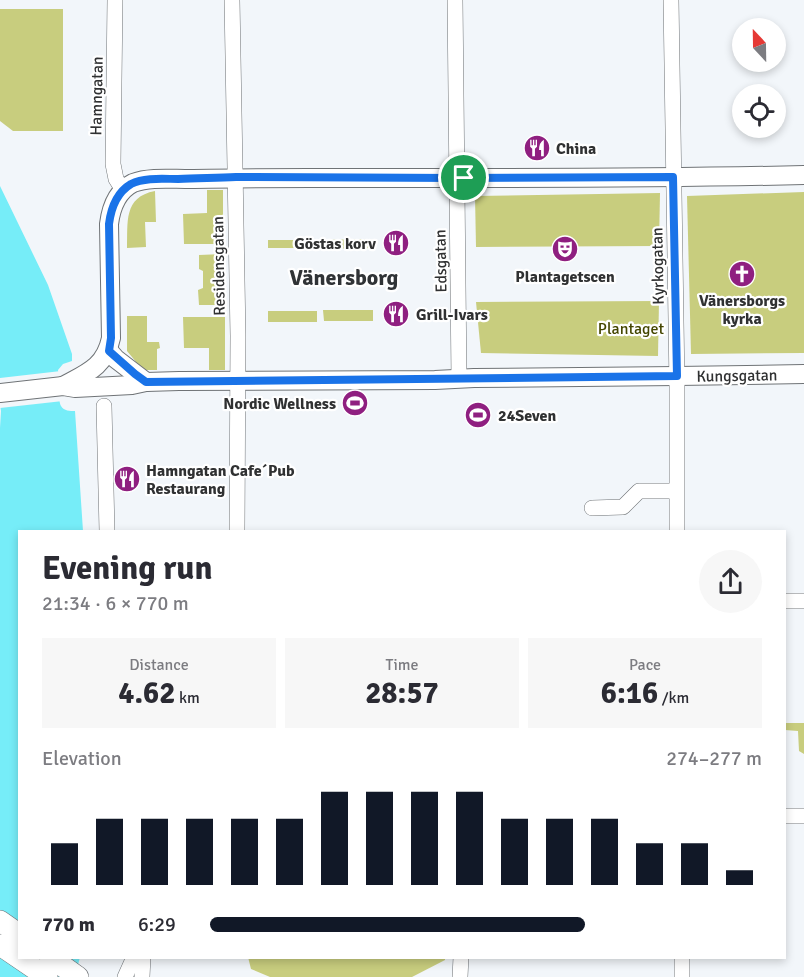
<!DOCTYPE html>
<meta charset="utf-8">
<style>
:root{--surface:#fff;--page:#f7f7f7;--text:#2b2b33;--muted:#7c7c81;--accent:#111827}
body{margin:0;font-family:Signika,sans-serif;background:var(--page);color:var(--text);height:100vh;display:flex;flex-direction:column;font-size:22px;white-space:nowrap}
*{box-sizing:border-box;margin:0}
p{font-size:20px;color:var(--muted)}
.icon{flex:none;width:33px;height:33px;fill:none;stroke:currentColor;stroke-width:2;stroke-linecap:round;stroke-linejoin:round}
.map{position:relative;flex:1;overflow:hidden}
.side{position:absolute;left:18px;top:530px;width:768px;height:429px;display:flex;flex-direction:column;background:var(--surface);border-radius:0px;box-shadow:0 3px 9px #0003}
.side>*{flex:none}
.needle{width:39px;rotate:338deg}
.fabs{position:absolute;left:732px;top:18px;display:grid;gap:12px}
.fabs a{display:grid;place-items:center;width:54px;height:54px;border-radius:50%;background:var(--surface);box-shadow:0 3px 9px #0003;font-size:30px}
.pin{position:absolute;display:grid;place-items:center;width:51px;height:51px;color:#fff;margin:-26px;border:3px solid #fff;border-radius:50%;box-shadow:0 2px 6px #0007}
.round{display:grid;place-items:center;flex:none;width:63px;height:63px;border-radius:32px;background:var(--page)}
.headline{display:flex;align-items:center;justify-content:space-between;height:102px;padding:0 24px}
h1{font-size:33px;font-weight:700;line-height:45px}
.metrics{display:grid;grid-template-columns:repeat(3,1fr);gap:9px;height:102px;padding:6px 24px}
.metrics div{display:grid;align-content:center;border-radius:0px;background:var(--page);text-align:center}
.metrics b{font-size:30px;font-weight:700}
.metrics small{font-size:16px;font-weight:400}
.metrics p{font-size:16px}
.chart{height:168px;padding:12px 24px}
.chart p{display:flex;justify-content:space-between}
.chart svg{width:100%;height:108px;margin-top:6px;stroke:var(--accent);stroke-width:6}
ul{padding:0 24px;list-style:none;font-size:20px}
li{display:grid;grid-template-columns:96px 72px 1fr;align-items:center;height:45px}
li i{height:15px;border-radius:8px;background:var(--accent)}
.map>svg:first-child{display:block}
</style>
<div class="map">
<svg width="804" height="977" viewBox="0 0 804 977">
<rect width="100%" height="100%" fill="#f2f6fa"/>
<g fill="#c8cd7e">
<polygon points="0,9 63,9 63,131 13,131 0,121"/>
<polygon points="207,190 223,190 223,244 184,244 183,214 207,213"/>
<path d="M155,191L156,222H145L146,247L127,248C128,223 123,197 155,191Z"/>
<polygon points="804,192 804,353 691,354 687,196"/>
<polygon points="660,193 659,246 476,247 475,196"/>
<polygon points="371,239 372,248 323,249 323,240"/>
<polygon points="268,240 317,240 316,248 268,248"/>
<polygon points="223,254 224,305 199,305 198,290 203,288 203,271 199,269 199,255"/>
<polygon points="659,301 658,356 481,353 476,302"/>
<polygon points="323,310 373,310 373,321 324,321"/>
<rect x="268" y="311" width="49" height="11"/>
<polygon points="127,316 147,316 147,342 159,342 160,348 157,349 157,370 146,370 137,363 127,351"/>
<polygon points="183,317 225,317 225,370 209,370 209,348 184,348"/>
<polygon points="785,723 804,723 804,754 799,751 798,731 785,730"/>
<polygon points="248,957 445,957 445,960 412,977 270,977 251,969"/>
</g>
<path fill="#76edf8" d="M0,186L48,285L72,354V361L63,364L58,370C59,377 58,401 61,406C64,411 70,411 75,411L83,531H20V957H80L75,977H0V428L1,411L0,405Z"/>
<polygon fill="#f2f6fa" points="61,371 63,401 0,408 0,378"/>
<g fill="none" stroke-linecap="round" stroke-linejoin="round">
<defs>
<g id="minor">
<polyline points="115,0 113,164 116,179 123,190"/>
<polyline points="232,0 238,336 237,531"/>
<polyline points="455,0 459,378"/>
<polyline points="671,0 677,385 677,531"/>
<polyline points="104,406 107,531"/>
<polyline points="592,508 623,507 639,491 676,491"/>
<polyline points="784,601 804,601"/>
<polyline points="784,816 804,816"/>
<polyline points="682,957 682,977"/>
<polyline points="125,977 134,957"/>
<polyline points="142,977 143,957"/>
<polyline points="460,977 461,957"/>
</g>
<g id="tertiary">
<polyline points="109,351 116,359 146,382"/>
<path d="M63,386C87,373 105,367 111,338L109,224C111,208 117,191 133,183C149,177 170,179 187,179C228,178 269,178 310,178C474,178 639,179 804,175"/>
<polyline points="0,393 63,386 75,388 132,385 146,382 179,381 435,380 474,378 677,376 804,374"/>
</g>
<g id="secondary">
<polyline points="0,921 20,935"/>
<polyline points="0,945 47,977"/>
<polyline points="50,957 78,977"/>
</g>
</defs>
<use href="#minor" stroke="#6f7376" stroke-width="16"/>
<use href="#tertiary" stroke="#6f7376" stroke-width="20"/>
<use href="#secondary" stroke="#6f7376" stroke-width="22"/>
<use href="#minor" stroke="#fff" stroke-width="15"/>
<use href="#tertiary" stroke="#fff" stroke-width="18"/>
<use href="#secondary" stroke="#fff" stroke-width="21"/>
</g>
<g fill="none" stroke-linecap="round" stroke-linejoin="round">
<defs>
<path id="route" d="M236,177L457,178L673,177L677,376L146,382L135,374L109,351L111,338L109,224C111,208 116,193 131,184C145,177 164,179 178,179C197,178 216,178 236,177Z"/>
</defs>
<use href="#route" stroke="#fff" stroke-width="12"/>
<use href="#route" stroke="#1a73e8" stroke-width="8"/>
</g>
<defs>
<symbol id="restaurant-disc" viewBox="-11 -11 22 22"><circle r="9.5" fill="#8f1f80" stroke="#fff"/><path d="M-5-6h1v4h1v-4h1v4h1v-4h1v5L-1.5 .5V6h-2V.5L-5-1ZM5-6V6H3V1.5H1.5Q1.5-4 5-6Z" fill="#fff"/></symbol>
<symbol id="theatre-disc" viewBox="-11 -11 22 22"><circle r="9.5" fill="#8f1f80" stroke="#fff"/><path d="M-5-5.5Q0-4 5-5.5V0Q5 5 0 6Q-5 5-5 0ZM-3.3-2.5H-1v1.5H-3.3ZM1-2.5H3.3v1.5H1ZM-2.8 1Q0 5.5 2.8 1Z" fill="#fff"/></symbol>
<symbol id="church-disc" viewBox="-11 -11 22 22"><circle r="9.5" fill="#8f1f80" stroke="#fff"/><path d="M-1.2-6h2.4v3.5h3.3v2.4h-3.3V6h-2.4V-.1h-3.3v-2.4h3.3Z" fill="#fff"/></symbol>
<symbol id="stadium-disc" viewBox="-11 -11 22 22"><circle r="9.5" fill="#8f1f80" stroke="#fff"/><path d="M0-5a6.5 5 0 1 0 0 10a6.5 5 0 1 0 0-10ZM-3.5-1.8h7v3.6h-7Z" fill="#fff"/></symbol>
</defs>
<g fill-rule="evenodd">
<use href="#restaurant-disc" x="522" y="133" width="30" height="30"/>
<use href="#restaurant-disc" x="381" y="228" width="30" height="30"/>
<use href="#theatre-disc" x="550" y="234" width="30" height="30"/>
<use href="#church-disc" x="727" y="259" width="30" height="30"/>
<use href="#restaurant-disc" x="381" y="299" width="30" height="30"/>
<use href="#stadium-disc" x="340" y="388" width="30" height="30"/>
<use href="#stadium-disc" x="463" y="400" width="30" height="30"/>
<use href="#restaurant-disc" x="112" y="464" width="30" height="30"/>
</g>
<g text-anchor="middle" stroke-width="4.5" stroke-linejoin="round" paint-order="stroke">
<g font-size="16" fill="#303132" stroke="#fff">
<text transform="translate(96 96) rotate(-89)" y="6">Hamngatan</text>
<text transform="translate(440 261) rotate(-91)" y="6">Edsgatan</text>
<text transform="translate(218 266) rotate(-91)" y="6">Residensgatan</text>
<text transform="translate(657 266) rotate(-91)" y="6">Kyrkogatan</text>
<text transform="translate(737 375) rotate(-1)" y="6">Kungsgatan</text>
</g>
<g font-size="16" font-weight="bold" fill="#303132" stroke="#fff" text-anchor="start">
<text x="556" y="154">China</text>
<text x="376" y="249" text-anchor="end">Göstas korv</text>
<text x="565" y="282" text-anchor="middle">Plantagetscen</text>
<text x="742" y="306" text-anchor="middle">Vänersborgs<tspan x="742" dy="18">kyrka</tspan></text>
<text x="416" y="320">Grill-Ivars</text>
<text x="336" y="409" text-anchor="end">Nordic Wellness</text>
<text x="498" y="421">24Seven</text>
<text x="146" y="476">Hamngatan Cafe´Pub<tspan x="146" dy="18">Restaurang</tspan></text>
</g>
<g font-size="16" fill="#444601" stroke="#fff">
<text x="631" y="334">Plantaget</text>
</g>
<g font-size="22" font-weight="bold" fill="#303336" stroke="#fff">
<text x="344" y="285">Vänersborg</text>
</g>
</g>
</svg>
<div class="fabs">
<a><svg class="needle" viewBox="-14 -14 28 28"><path d="M0-13l5 13h-10z" fill="#e53935"/><path d="M0 13l5-13h-10z" fill="#7c7c81"/></svg></a>
<a><svg class="icon" aria-label="locate" viewBox="0 0 24 24"><circle cx="12" cy="12" r="6"/><path d="M12 2v4M12 18v4M2 12h4M18 12h4"/></svg></a>
</div>
<div class="pin" style="left:464px;top:178px;background:#1e9e55"><svg class="icon" aria-label="arrive" viewBox="0 0 24 24"><path d="M6 21V4h12l-3 4 3 4H6"/></svg></div>
<section class="side">
<div class="headline"><div><h1>Evening run</h1><p>21:34 · 6 × 770 m</p></div><a class="round"><svg class="icon" aria-label="share" viewBox="0 0 24 24"><path d="M12 15V3M7 8l5-5 5 5M5 13v7h14v-7"/></svg></a></div>
<div class="metrics">
<div><p>Distance</p><b>4.62<small> km</small></b></div>
<div><p>Time</p><b>28:57</b></div>
<div><p>Pace</p><b>6:16<small> /km</small></b></div>
</div>
<div class="chart"><p><span>Elevation</span>274–277 m</p>
<svg viewBox="0 0 160 44" preserveAspectRatio="none"><path d="M5 44V27M15 44V17M25 44V17M35 44V17M45 44V17M55 44V17M65 44V6M75 44V6M85 44V6M95 44V6M105 44V17M115 44V17M125 44V17M135 44V27M145 44V27M155 44V38"/></svg>
</div>
<ul>
<li><b>770 m</b>6:29<i style="width:68%"></i></li>
</ul>
</section>
</div>
